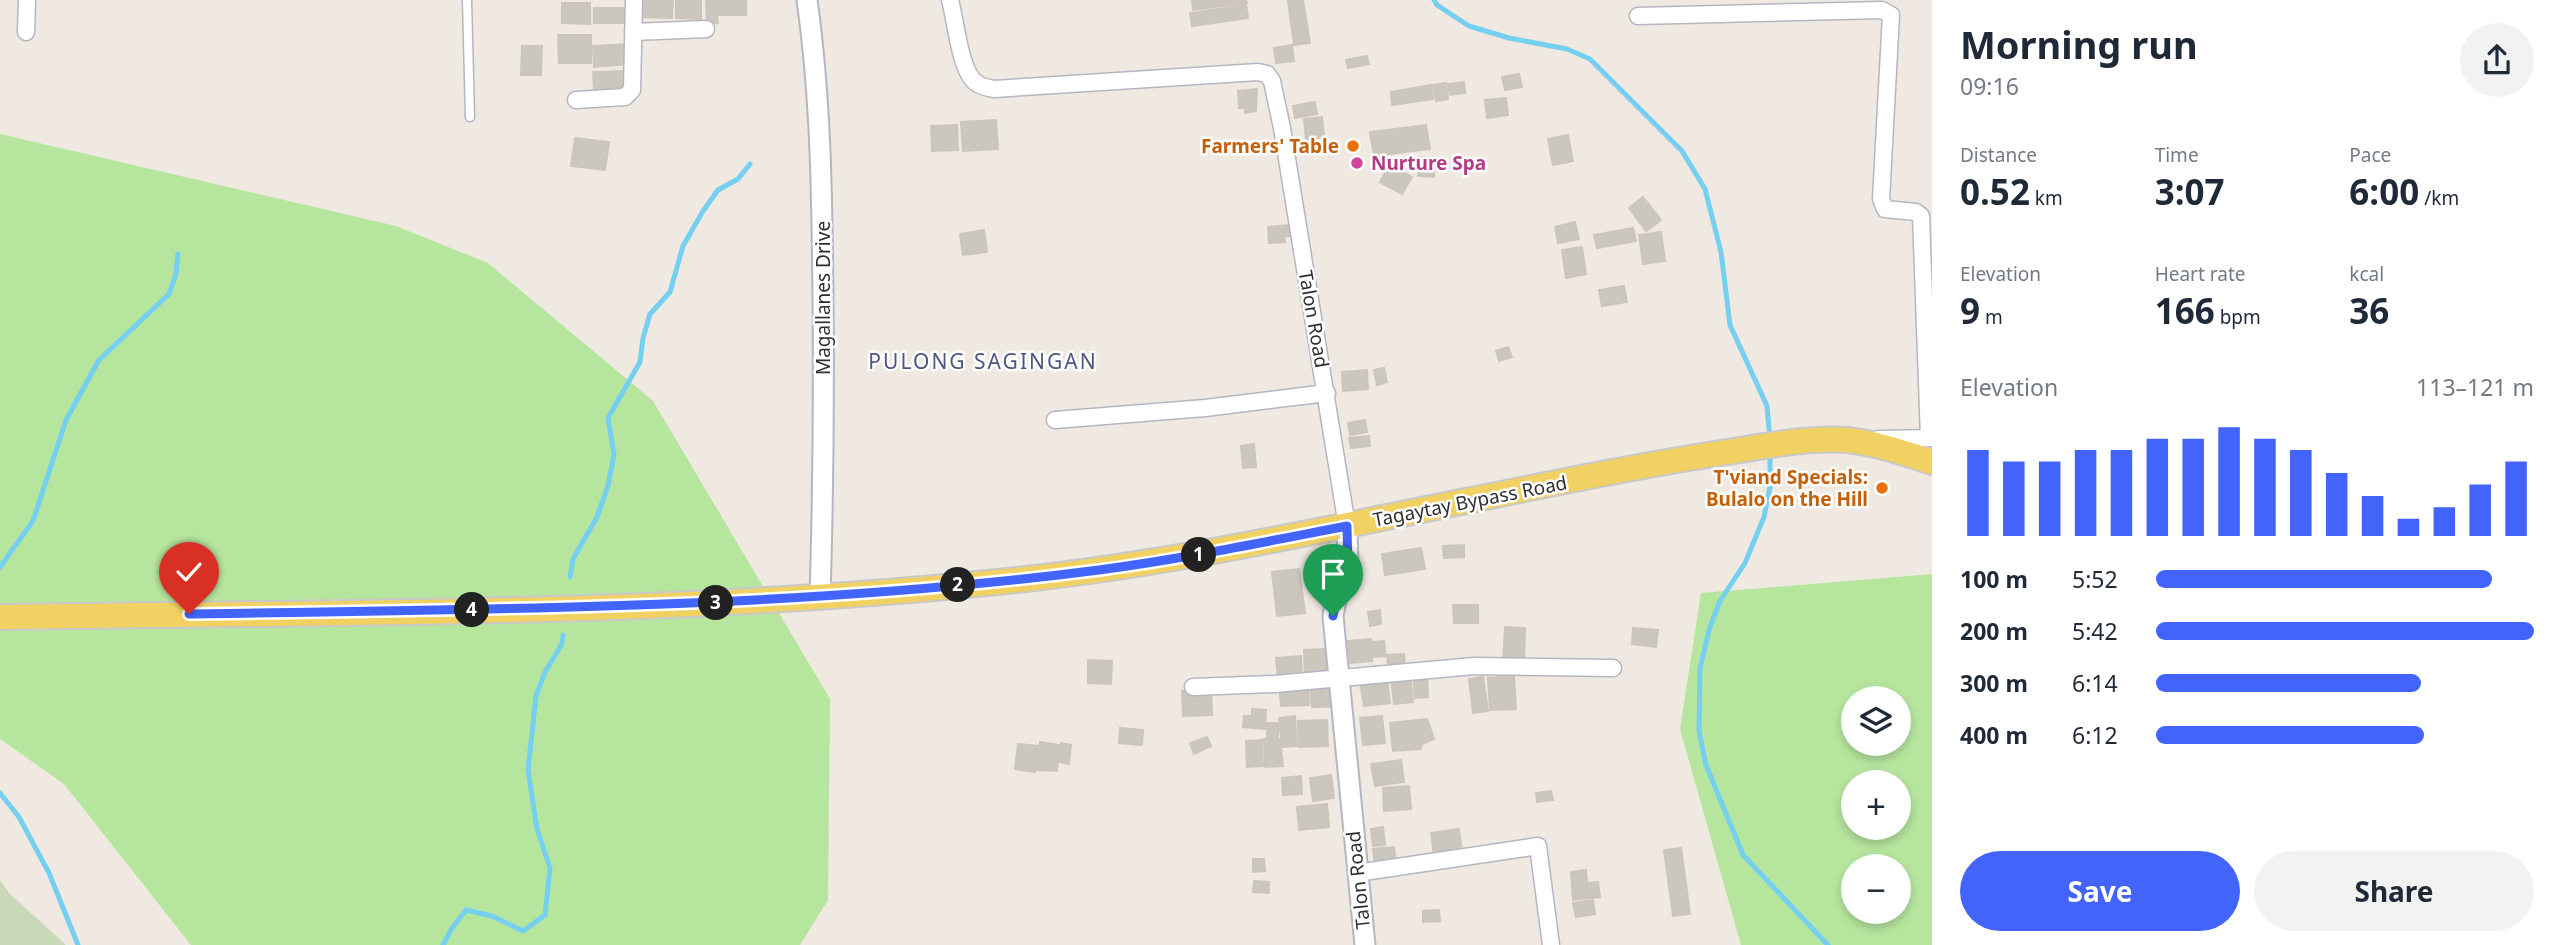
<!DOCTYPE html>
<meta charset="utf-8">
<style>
:root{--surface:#fff;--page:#f2f2f3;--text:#1f2937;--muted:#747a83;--accent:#4264fb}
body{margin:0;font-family:"Noto Sans",sans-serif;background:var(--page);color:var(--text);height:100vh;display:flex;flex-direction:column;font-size:26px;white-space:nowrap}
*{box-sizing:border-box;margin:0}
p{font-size:23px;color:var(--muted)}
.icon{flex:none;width:38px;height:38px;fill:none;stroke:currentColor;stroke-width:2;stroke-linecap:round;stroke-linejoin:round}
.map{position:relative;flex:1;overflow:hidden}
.drawer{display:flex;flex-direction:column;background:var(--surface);width:630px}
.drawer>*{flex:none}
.controls{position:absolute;left:1841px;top:686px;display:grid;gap:14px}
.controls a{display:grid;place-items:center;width:70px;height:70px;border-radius:50%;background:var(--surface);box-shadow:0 4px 10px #0003;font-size:35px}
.pin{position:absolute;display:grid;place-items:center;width:60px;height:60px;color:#fff;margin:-72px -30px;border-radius:50% 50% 50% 0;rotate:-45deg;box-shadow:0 0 7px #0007}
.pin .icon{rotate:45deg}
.km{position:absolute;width:35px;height:35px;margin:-18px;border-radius:50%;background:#222;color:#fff;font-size:19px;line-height:35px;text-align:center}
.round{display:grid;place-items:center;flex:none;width:74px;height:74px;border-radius:37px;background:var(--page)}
.head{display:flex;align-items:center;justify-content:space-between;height:119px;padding:0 28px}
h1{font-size:38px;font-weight:700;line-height:52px}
.stats{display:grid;grid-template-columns:repeat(3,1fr);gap:10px;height:119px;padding:7px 28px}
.stats div{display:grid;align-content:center}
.stats b{font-size:35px;font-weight:700}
.stats small{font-size:19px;font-weight:400}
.stats p{font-size:19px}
.chart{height:196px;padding:14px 28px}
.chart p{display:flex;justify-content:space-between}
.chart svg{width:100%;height:126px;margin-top:7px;stroke:var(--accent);stroke-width:6}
.action{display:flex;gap:14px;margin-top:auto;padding:14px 28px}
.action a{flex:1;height:80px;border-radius:42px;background:var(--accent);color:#fff;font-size:28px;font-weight:700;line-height:80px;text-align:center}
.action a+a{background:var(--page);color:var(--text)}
ul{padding:0 28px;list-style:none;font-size:23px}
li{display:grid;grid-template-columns:112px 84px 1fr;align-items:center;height:52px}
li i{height:18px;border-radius:9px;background:var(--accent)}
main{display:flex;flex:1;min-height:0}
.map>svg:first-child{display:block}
</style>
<main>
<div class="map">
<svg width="1932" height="945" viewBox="0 0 1932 945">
<rect width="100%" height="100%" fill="#efe9e1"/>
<g fill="#b6e59e" fill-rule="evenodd">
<polygon points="0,134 396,226 488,263 653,401 830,699 828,900 800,945 191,945 64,784 0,739"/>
<path d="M1932,574V945H1741L1680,729L1701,593ZM1853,698H1899V744H1853ZM1853,782H1899V828H1853ZM1853,866H1899V912H1853Z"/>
</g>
<polygon fill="#c8d9b8" points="0,880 9,893 66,945 0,945"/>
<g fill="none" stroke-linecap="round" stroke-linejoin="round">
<g stroke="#75cff0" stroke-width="5">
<polyline points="1434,0 1437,5 1469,26 1509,38 1567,49 1590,59 1682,151 1705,189 1721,252 1730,325 1767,406 1770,439"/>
<polyline points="1770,453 1770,487 1764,517 1745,563 1720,601 1709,630 1700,669 1699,731 1706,765 1743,855 1828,945"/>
<polyline points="0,567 33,521 66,420 99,360 169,294 176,274 178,254"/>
<polyline points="570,577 573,559 597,517 608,486 614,454 608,418 640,362 643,338 650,314 670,292 683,246 703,211 718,190 738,179 750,164"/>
<polyline points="0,793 19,817 49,873 78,945"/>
<polyline points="443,945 452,928 466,910 492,916 523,931 545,915 550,868 537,829 528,770 536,696 545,672 562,644 563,635"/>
</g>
</g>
<g fill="#cbc7bf" stroke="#cbc5ba" stroke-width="2">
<polygon points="640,0 673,0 672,18 640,17"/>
<polygon points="676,0 701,0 701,19 676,18"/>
<polygon points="706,0 746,0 746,15 717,15 718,23 707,23"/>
<polygon points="1192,0 1246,0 1247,3 1193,10"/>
<polygon points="1303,0 1310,43 1294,45 1288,1"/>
<polygon points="562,3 590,3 590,24 562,23"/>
<polygon points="1246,5 1248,18 1192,26 1190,13"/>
<rect x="594" y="8" width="31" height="15"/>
<polygon points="558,35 591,35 591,63 559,63"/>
<polygon points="627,44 628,64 594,67 593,46"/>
<polygon points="1292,45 1294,61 1276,63 1274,48"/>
<polygon points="522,46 542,46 541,75 521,75"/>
<polygon points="1367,56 1369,64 1348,68 1346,60"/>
<polygon points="626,71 626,87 594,89 593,72"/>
<polygon points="1519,74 1522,87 1505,90 1502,77"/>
<polygon points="1464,82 1465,93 1450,95 1448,84"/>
<polygon points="1446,83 1448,99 1436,101 1433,85"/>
<polygon points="1431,85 1433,99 1392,105 1391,92"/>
<polygon points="1257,89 1256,111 1245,113 1245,108 1239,108 1238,91"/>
<polygon points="1506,98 1508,115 1487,118 1485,100"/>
<polygon points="1315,102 1317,114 1295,118 1293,106"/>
<polygon points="1322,117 1324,137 1306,139 1304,119"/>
<polygon points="996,120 998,149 963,151 961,122"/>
<polygon points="957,125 958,150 932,151 931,126"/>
<polygon points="1426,125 1430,149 1374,156 1370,132"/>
<polygon points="1568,135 1573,161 1553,165 1548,139"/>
<polygon points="575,138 609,142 605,170 571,166"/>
<polygon points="1420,157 1435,158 1434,177 1418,176"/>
<polygon points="1390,164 1412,177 1402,194 1380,182"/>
<polygon points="1643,197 1661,220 1646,231 1629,208"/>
<polygon points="1575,222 1579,239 1558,243 1555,227"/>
<polygon points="1290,225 1291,236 1284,236 1285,242 1269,243 1268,227"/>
<polygon points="1633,228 1636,241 1597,248 1594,235"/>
<polygon points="984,230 987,252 963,255 960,234"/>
<polygon points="1661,232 1665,261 1643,264 1639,235"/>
<polygon points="1582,247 1586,274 1566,278 1562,250"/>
<polygon points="1624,286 1627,302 1602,306 1599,290"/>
<polygon points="1508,347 1512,357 1499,361 1496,351"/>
<polygon points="1384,368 1387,382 1377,385 1374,370"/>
<polygon points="1367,370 1368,389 1343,391 1342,372"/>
<polygon points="1365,420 1367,432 1350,435 1348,423"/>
<polygon points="1369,436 1370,446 1351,448 1349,438"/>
<polygon points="1254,444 1256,467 1243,468 1241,446"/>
<polygon points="1464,545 1464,557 1444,558 1443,546"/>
<polygon points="1421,548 1425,569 1385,575 1382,554"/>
<polygon points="1299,569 1305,613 1277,616 1272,572"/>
<polygon points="1453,605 1478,605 1478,623 1454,623"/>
<polygon points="1380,610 1381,624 1370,626 1368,612"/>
<polygon points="1505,627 1525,628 1524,662 1503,662"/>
<polygon points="1633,628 1658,630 1656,647 1632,644"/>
<polygon points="1371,639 1372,661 1350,663 1348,641"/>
<polygon points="1384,641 1386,656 1374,657 1372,642"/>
<polygon points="1326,649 1328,676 1305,677 1304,650"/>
<polygon points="1404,654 1405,665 1388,666 1387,655"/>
<polygon points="1301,656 1302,677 1278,679 1276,658"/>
<polygon points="1088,660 1112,661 1111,684 1088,683"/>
<polygon points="1427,674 1428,697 1415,698 1413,675"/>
<polygon points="1410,676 1413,702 1394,704 1391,678"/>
<polygon points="1514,676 1516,709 1490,710 1488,678"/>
<polygon points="1483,677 1488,711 1473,713 1469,679"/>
<polygon points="1387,679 1390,703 1364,706 1360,682"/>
<polygon points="1332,681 1335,706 1322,707 1320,682"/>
<polygon points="1319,682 1321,707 1312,707 1310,683"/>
<polygon points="1308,683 1309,705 1281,706 1279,684"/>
<polygon points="1211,690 1212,715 1183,716 1182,691"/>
<polygon points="1252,709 1266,710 1265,729 1243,727 1244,716 1252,716"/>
<polygon points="1295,716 1297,746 1282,747 1279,718"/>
<polygon points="1382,716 1385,743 1363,745 1360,718"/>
<polygon points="1427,719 1434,739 1422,744 1421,749 1393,751 1390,723"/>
<polygon points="1327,720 1328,746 1299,747 1298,721"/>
<rect x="1267" y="723" width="11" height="14"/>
<polygon points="1120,728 1143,730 1142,745 1119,743"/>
<polygon points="1207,737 1211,746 1194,754 1190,743"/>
<polygon points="1264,739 1280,739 1283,766 1265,767"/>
<polygon points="1262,740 1263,766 1247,767 1246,741"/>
<polygon points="1040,742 1060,745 1057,771 1037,770"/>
<polygon points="1061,743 1071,745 1069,764 1059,762"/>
<polygon points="1018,744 1038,746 1035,772 1015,769"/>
<polygon points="1401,760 1404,782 1375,786 1371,764"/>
<polygon points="1331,775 1334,798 1313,801 1310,778"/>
<polygon points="1301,776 1302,794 1283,795 1282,778"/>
<polygon points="1409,786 1411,809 1384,811 1383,788"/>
<polygon points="1551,791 1553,800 1537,802 1536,793"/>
<polygon points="1327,804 1329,827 1299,830 1297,807"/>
<polygon points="1383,827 1385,845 1373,846 1371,829"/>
<polygon points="1459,829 1462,851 1434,855 1431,833"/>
<polygon points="1394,847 1396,862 1375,865 1373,849"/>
<polygon points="1681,848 1690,914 1673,916 1664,850"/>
<polygon points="1253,859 1264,859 1265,871 1253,872"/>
<polygon points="1586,870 1587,883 1598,882 1600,897 1573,900 1571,872"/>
<polygon points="1254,881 1269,882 1269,893 1253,892"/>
<polygon points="1593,900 1595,914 1576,917 1573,903"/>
<polygon points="1439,910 1440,921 1423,922 1423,911"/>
</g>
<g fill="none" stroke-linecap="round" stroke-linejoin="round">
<defs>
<polyline id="service" points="467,0 470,117"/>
<g id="minor">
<path d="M950,0C956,21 960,75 978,84C982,87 989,88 994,89L1258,72L1267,74L1272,81L1282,128L1347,526"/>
<polyline points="1638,16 1882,10 1891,15 1881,199 1885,209 1916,212 1921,216 1929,438"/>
<polyline points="26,32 27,0"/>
<polyline points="633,32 706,29"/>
<polyline points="576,100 625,97 632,90 634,0"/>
<polyline points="1055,420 1205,408 1327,393"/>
<polyline points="1878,439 1932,438"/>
<polyline points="1193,687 1275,684 1474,666 1613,668"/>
<polyline points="1357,873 1538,846 1551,945"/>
</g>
<g id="tertiary">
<path d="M807,0C821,99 822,198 823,298C824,398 823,498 820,598"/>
<polyline points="1347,526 1348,570 1336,600 1333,616 1365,945"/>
</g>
<path id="primary" d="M0,617C339,612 680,616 1017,580C1167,564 1313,532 1461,502C1547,485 1633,466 1721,453C1761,447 1806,437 1847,440C1876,443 1904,453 1932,462"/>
</defs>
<use href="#service" stroke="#b4b7c1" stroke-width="11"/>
<use href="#minor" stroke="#b4b7c1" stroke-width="19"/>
<use href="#tertiary" stroke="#b4b7c1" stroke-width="23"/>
<use href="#primary" stroke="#c9c9c9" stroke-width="28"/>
<use href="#service" stroke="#fff" stroke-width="8"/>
<use href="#minor" stroke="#fff" stroke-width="16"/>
<use href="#tertiary" stroke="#fff" stroke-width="19"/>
<use href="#primary" stroke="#f2d163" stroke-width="24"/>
</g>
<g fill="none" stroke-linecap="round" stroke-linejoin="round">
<defs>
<path id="route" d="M189,614C493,609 797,609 1099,570C1182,559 1264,542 1347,526L1348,570L1336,600L1333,616"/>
</defs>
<use href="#route" stroke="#fff" stroke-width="14"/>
<use href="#route" stroke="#4264fb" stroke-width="9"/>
</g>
<g fill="#e8710a" stroke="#fff" stroke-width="2.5">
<circle cx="1353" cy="146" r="7"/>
<circle cx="1882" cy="488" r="7"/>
</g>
<circle fill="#d1479c" stroke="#fff" stroke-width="2.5" cx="1357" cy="163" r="7"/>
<g text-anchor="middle" stroke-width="5" stroke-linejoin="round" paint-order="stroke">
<g font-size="19" font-weight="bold" fill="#c56008" stroke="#fff" text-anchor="end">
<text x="1339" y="153">Farmers' Table</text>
<text x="1868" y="484">T'viand Specials:<tspan x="1868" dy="22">Bulalo on the Hill</tspan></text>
</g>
<g font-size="19" font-weight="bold" fill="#b23c85" stroke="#fff" text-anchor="start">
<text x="1371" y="170">Nurture Spa</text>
</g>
<g font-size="19" fill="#2e2e2e" stroke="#fff">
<text transform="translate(823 298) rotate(-90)" y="7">Magallanes Drive</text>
<text transform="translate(1314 319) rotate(80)" y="7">Talon Road</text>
<text transform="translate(1470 501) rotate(-11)" y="7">Tagaytay Bypass Road</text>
<text transform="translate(1358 880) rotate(-96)" y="7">Talon Road</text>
</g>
<g font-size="21" letter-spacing="2" fill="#4d5680" stroke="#fff">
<text x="983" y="369">PULONG SAGINGAN</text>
</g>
</g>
</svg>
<div class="controls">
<a><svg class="icon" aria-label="layers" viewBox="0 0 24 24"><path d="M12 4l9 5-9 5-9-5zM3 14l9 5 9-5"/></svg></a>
<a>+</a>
<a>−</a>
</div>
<div class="pin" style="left:1333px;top:616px;background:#1e9e55"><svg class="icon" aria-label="arrive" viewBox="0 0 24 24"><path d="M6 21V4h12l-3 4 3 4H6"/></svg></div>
<div class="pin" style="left:189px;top:614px;background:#d93025"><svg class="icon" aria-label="check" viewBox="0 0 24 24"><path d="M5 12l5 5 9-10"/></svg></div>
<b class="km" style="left:1199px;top:555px">1</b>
<b class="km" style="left:958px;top:585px">2</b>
<b class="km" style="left:716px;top:603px">3</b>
<b class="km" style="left:472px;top:610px">4</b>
</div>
<section class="drawer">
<div class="head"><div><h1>Morning run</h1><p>09:16</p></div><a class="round"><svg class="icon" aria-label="share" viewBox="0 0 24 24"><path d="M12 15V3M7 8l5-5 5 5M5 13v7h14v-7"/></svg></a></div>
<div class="stats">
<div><p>Distance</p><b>0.52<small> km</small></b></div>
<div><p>Time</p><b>3:07</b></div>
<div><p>Pace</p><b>6:00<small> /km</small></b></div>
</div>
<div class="stats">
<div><p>Elevation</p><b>9<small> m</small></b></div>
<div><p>Heart rate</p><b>166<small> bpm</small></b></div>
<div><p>kcal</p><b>36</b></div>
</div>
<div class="chart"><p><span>Elevation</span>113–121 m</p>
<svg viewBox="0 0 160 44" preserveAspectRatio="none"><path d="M5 44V14M15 44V18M25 44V18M35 44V14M45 44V14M55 44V10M65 44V10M75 44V6M85 44V10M95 44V14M105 44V22M115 44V30M125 44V38M135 44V34M145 44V26M155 44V18"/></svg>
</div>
<ul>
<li><b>100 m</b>5:52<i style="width:89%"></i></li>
<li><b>200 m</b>5:42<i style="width:100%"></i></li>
<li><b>300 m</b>6:14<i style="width:70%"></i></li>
<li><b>400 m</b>6:12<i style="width:71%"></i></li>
</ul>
<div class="action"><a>Save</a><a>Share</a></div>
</section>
</main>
